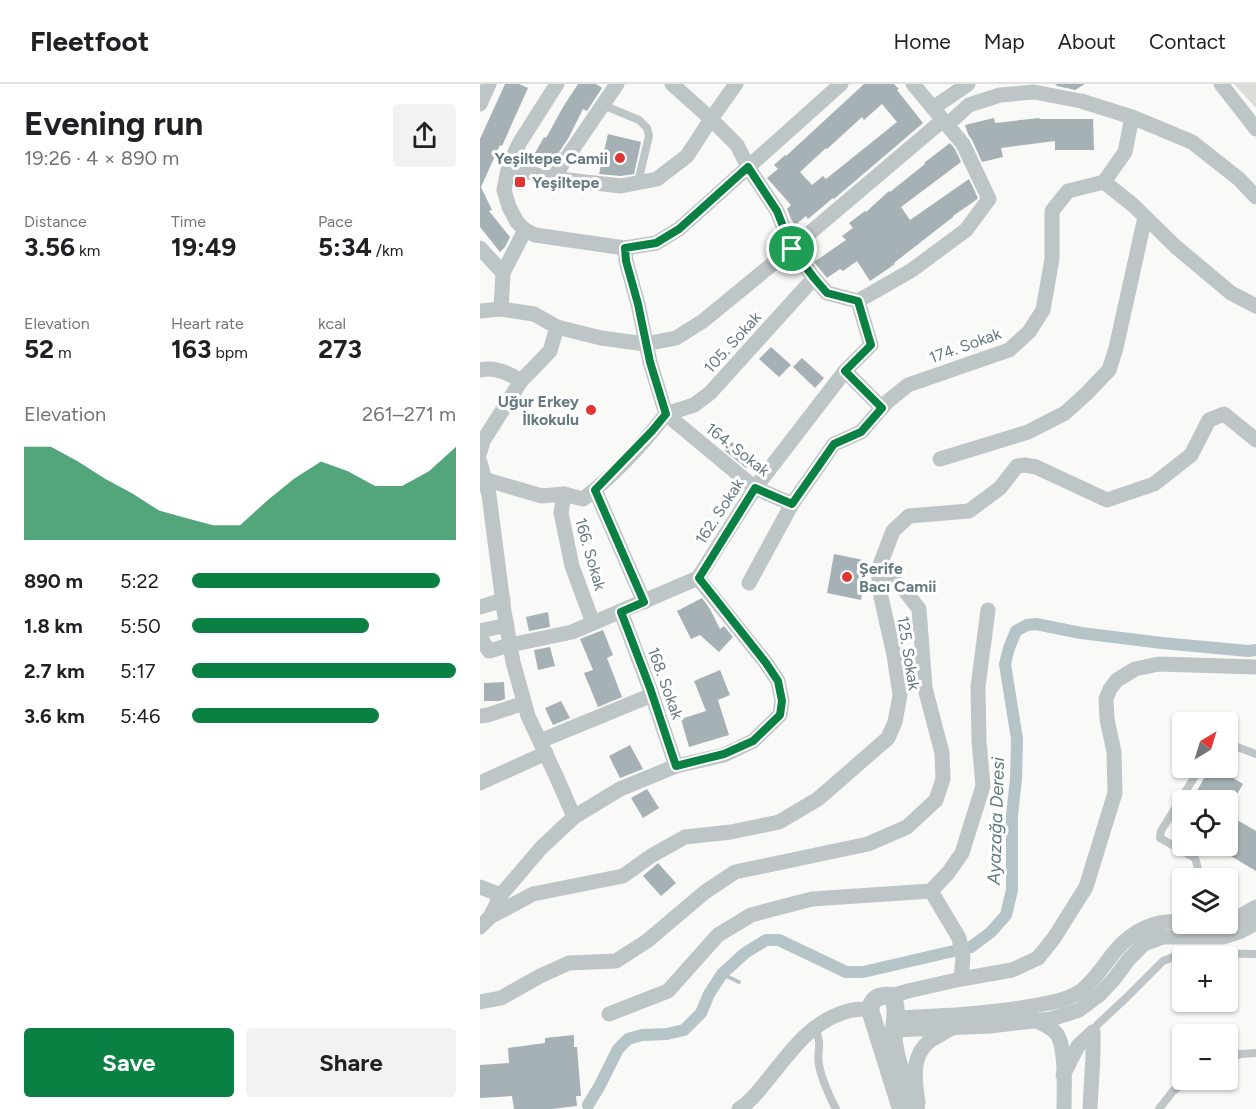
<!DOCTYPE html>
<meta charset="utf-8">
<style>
:root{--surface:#fff;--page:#f2f2f2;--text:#202124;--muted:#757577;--line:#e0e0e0;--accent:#0b8043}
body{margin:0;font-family:Figtree,sans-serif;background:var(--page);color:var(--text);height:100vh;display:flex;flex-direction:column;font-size:22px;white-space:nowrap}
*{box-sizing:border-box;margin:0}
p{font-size:20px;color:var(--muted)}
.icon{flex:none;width:33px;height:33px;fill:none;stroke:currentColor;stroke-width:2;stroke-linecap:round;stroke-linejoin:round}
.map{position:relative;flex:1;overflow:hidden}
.panel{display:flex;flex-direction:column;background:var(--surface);width:480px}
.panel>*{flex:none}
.needle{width:39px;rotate:38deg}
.fabs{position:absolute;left:692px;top:628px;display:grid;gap:12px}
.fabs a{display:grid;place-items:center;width:66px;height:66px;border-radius:6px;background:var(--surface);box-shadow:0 2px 4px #0004;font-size:30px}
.pin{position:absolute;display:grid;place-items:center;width:51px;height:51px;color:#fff;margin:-26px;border:3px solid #fff;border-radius:50%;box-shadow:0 2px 6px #0007}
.round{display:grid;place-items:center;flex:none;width:63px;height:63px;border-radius:6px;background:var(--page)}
.headline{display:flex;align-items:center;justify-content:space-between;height:102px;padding:0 24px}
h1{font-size:33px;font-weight:700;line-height:45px}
.metrics{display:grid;grid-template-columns:repeat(3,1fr);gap:9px;height:102px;padding:6px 24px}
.metrics div{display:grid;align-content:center}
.metrics b{font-size:26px;font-weight:700}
.metrics small{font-size:16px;font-weight:400}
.metrics p{font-size:16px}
.chart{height:168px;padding:12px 24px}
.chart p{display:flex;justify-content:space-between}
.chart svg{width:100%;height:108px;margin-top:6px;fill:var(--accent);opacity:.7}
.action{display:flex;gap:12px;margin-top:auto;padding:12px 24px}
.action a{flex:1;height:69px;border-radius:6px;background:var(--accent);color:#fff;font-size:24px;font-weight:700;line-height:69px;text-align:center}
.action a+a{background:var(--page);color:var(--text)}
ul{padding:0 24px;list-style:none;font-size:20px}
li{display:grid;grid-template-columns:96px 72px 1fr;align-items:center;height:45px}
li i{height:15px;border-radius:8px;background:var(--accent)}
header{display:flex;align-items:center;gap:36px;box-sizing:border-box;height:84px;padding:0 30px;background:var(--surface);border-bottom:2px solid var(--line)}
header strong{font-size:28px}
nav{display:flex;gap:33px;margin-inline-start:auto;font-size:21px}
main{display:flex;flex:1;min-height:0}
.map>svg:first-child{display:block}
</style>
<header>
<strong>Fleetfoot</strong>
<nav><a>Home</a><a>Map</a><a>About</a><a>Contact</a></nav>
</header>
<main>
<section class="panel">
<div class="headline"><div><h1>Evening run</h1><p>19:26 · 4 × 890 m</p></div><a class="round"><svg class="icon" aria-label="share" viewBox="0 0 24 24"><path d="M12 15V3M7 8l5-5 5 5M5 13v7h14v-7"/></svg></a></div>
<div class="metrics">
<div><p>Distance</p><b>3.56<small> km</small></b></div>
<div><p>Time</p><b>19:49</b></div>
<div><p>Pace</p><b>5:34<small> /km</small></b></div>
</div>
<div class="metrics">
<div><p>Elevation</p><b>52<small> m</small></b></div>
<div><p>Heart rate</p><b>163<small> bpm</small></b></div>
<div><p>kcal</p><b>273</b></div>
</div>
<div class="chart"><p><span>Elevation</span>261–271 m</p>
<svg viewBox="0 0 160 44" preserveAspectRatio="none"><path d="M0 44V6L10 6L20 12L30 19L40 25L50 32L60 35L70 38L80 38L90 28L100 19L110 12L120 16L130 22L140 22L150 16L160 6V44z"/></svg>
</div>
<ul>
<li><b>890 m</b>5:22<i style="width:94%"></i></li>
<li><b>1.8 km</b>5:50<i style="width:67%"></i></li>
<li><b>2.7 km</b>5:17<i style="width:100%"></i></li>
<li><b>3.6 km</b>5:46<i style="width:71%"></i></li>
</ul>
<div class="action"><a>Save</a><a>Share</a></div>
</section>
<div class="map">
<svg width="776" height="1025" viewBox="0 0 776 1025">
<rect width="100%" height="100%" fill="#f9f9f7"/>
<polygon fill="#daded6" points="754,0 776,0 776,24"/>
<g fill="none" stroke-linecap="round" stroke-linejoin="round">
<polyline stroke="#b5c5c7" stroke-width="4" points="242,890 259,898"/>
<polyline stroke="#b5c5c7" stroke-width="12" points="108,1021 119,1003 138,965 148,955 162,951 187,950 204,946 221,929 229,910 242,890 265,869 286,856 299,856 366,888 383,888 491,863 511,848 526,831 532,806 532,731 536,695 537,655 525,580 529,564 536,547 547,541 556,540 601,549 682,559 768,567 776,566"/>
</g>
<g fill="#a5b1b4" fill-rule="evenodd">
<polygon points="25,0 39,0 48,4 22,62 20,61 1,103 12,126 9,127 30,153 25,163 20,168 0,143 0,55"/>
<polygon points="98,0 116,0 122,4 107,27 103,25 88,55 68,84 50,78 64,53 66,54 83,23"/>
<path d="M384,0H414L419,5L417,6L443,39L354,115L353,114L328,135L326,132L315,141L311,135L307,125L311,121L287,94L298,85L294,81L305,71L306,72ZM402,20L417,38L346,95L343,92L332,101L320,88L346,64L347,65L382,33L384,36Z"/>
<polygon points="575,0 605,0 595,6 577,2"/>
<polygon points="514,34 515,39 559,34 560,35 613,35 614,66 575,66 575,57 521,64 523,73 502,78 492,56 488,50 485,41"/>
<polygon points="128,50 161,58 154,90 141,92 119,90"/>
<polygon points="470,59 475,65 481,78 421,123 430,136 489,95 498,114 496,116 473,132 473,133 414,179 415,180 390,197 377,177 363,187 360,185 347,194 334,178 366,156 362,152 373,144 369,139 385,127 386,128 409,107 410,108 445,80 444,79"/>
<polygon points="291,263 311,281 299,293 279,275"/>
<polygon points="322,274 344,294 335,304 313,283"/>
<polygon points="252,358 273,378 266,384 244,366"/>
<polygon points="354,470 388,477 381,516 347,509"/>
<polygon points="222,514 230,525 240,545 244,542 253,553 239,568 220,551 211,555 197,527"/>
<polygon points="68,528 70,543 49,547 46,533"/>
<polygon points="123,546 133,571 127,574 142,613 118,623 104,589 113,586 100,555"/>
<polygon points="70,563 75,582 58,586 54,566"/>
<polygon points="240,586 250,611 238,616 249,651 209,663 201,635 226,627 214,597"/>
<polygon points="24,598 25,615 19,617 4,617 4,599"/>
<polygon points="81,617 90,634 73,641 65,624"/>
<polygon points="150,661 163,685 140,694 129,672"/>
<polygon points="730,684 737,684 763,700 753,717 711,717"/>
<polygon points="167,705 179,724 163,734 151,714"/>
<polygon points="747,730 776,747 776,787 734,762 747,762"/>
<polygon points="178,779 196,799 181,812 163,792"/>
<polygon points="94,951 94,963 97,963 101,1012 96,1012 97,1022 72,1025 34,1025 32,1012 0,1014 0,981 29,979 28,964 65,959 65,954"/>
</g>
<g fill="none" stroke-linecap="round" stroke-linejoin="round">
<g stroke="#bec5c7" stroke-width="8">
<polyline points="123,21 159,36 167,44 169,52 158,98"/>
<polyline points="747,661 749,660 776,670"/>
<polyline points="720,684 681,747 680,754 715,774 721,795"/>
<path d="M334,944C344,962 336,964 339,981C341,993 350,1014 356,1025"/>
<polyline points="613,948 617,941 647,913 683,877 703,869 776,870"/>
<polyline points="747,976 760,970 776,969"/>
<polyline points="679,1025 693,1007 708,996"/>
</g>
<g stroke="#bec5c7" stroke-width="15">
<polyline points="77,0 40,58 29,80 24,106 29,123 37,138 45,146 55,151 145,164 176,159 199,145 361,0"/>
<polyline points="192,0 231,35 257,61 268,83 297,127 312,164 334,194 347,209 378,217 432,186 486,146 509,115 483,60 433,0"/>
<polyline points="741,0 776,45"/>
<polyline points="0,20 9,0"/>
<polyline points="453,24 488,0"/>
<polyline points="467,41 489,21 520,11 554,8 601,17 652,33 712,58 759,95 776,113"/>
<polyline points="29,80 62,93 141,102 177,95 207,72 231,35 256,0"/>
<polyline points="73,94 137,0"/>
<polyline points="624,98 653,121 696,163 751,209 776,222"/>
<polyline points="0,164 23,189"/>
<polyline points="21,225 23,189 45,146"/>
<polyline points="0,227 21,225 54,230 77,243 121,254 165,260 196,254 223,237 312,164 463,36"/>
<path d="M0,286C15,282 29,289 41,297"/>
<polyline points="365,287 402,324"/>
<polyline points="186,330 214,321 230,309 334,194"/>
<polyline points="186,330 275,404 312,420"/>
<polyline points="0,368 3,357 41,297 70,267 77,243"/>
<polyline points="460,375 548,348 585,329 606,310 629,286 636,264 665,133"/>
<polyline points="0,378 9,411 24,527 33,578 48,632 77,694 94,733"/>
<path d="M0,394L62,412L84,410L103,415C133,392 163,360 186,330L170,278L158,220L146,177L145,164"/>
<polyline points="115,406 164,518"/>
<polyline points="84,410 81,429 92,482 113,539"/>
<polyline points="269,499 312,420 354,360 381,348 407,318 428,301 529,266 549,248 563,226 572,175 572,127 588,107 624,98 645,68 652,33"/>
<polyline points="0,523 23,516"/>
<polyline points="141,528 170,605 196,682"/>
<polyline points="0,547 27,541"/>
<polyline points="0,553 9,567 30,561 92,548 218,494 275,404 365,287 391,261 378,217"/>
<polyline points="0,632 8,631 44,619"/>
<polyline points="60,657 172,611"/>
<polyline points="0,699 66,669"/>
<polyline points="0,803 21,811"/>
<polyline points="451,807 468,789 482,769 503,702 499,657 498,603 508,526"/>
<polyline points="451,807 479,854 483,874 481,895"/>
<polyline points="10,833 53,810 143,792 171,772 205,753 251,748 299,738 338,715 408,654 415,638 420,611 414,571 401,513 398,486 413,447 429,432 489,427 520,404 537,382 545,381 556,383 627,416 674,400 711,371 729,336 744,330 776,356"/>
<polyline points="747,838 755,835 776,823"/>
<polyline points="726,840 737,841 740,840"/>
<polyline points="0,843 10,833 21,811 61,764 94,733 140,705 196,682 244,671 273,657 300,631 302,617 298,597 286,579 218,494"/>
<polyline points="412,912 428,907 481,895 532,886 558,874 574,854 606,803 635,709 634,668 627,635 626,615 630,605 637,596 655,585 679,580 776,583"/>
<polyline points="0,918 21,914 60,892 89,879 136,877 167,857 225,808 255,788 388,760 427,743 456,716 463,695 462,669 445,604 439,525 422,503 398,486"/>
<polyline points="129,930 188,907 238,851 271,831 332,815 451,807"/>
<path d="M416,934C462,932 508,930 553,922C569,919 588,916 601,907C616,895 625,879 637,865C654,846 677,835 702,838"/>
<path d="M555,936C562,940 571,943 576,949C587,962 584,1008 584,1025"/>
<polyline points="414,946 510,942 571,935 599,926 619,911 634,895 649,875 664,860 683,853 744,853 759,848 776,839"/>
<polyline points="583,991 598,962 613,948"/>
<path d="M438,1019C435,997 430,971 451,956C458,952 465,948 472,944"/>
<path d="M259,1025C269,1019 278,1008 285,999C307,973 325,943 359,930C369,926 379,924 390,926"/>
<path d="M610,1025C611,999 614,974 613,948"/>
</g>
<path stroke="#bec5c7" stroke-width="18" d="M421,1025L390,926C392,913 400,911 412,912C420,927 412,942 414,958C417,982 427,1003 436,1025"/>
</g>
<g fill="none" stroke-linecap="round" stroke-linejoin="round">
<defs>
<polygon id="route" points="268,83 297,127 312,165 334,194 347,209 378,217 391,261 365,287 402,324 381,348 354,360 312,420 275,404 219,494 286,579 298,597 302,617 300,631 273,657 244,670 196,682 170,604 141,528 164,518 115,406 172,347 186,330 170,278 158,220 146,177 145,164 176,159 199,145"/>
</defs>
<use href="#route" stroke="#fff" stroke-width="12"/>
<use href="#route" stroke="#0b8043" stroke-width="8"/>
</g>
<g fill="#de3532" stroke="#fff" stroke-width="2">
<circle cx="140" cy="74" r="6"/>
<rect x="34" y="92" width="12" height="12" rx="3"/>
<circle cx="111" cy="326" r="6"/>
<circle cx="367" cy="493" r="6"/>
</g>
<g text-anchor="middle" stroke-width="6" stroke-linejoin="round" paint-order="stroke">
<g font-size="16" font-weight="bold" fill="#657a81" stroke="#fff" text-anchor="end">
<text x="128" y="80">Yeşiltepe Camii</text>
<text x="52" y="104" text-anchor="start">Yeşiltepe</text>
<text x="99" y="323">Uğur Erkey<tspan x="99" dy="18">İlkokulu</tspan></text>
<text x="379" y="490" text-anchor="start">Şerife<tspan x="379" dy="18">Bacı Camii</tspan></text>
</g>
<g font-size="16" fill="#657a81" stroke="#fff">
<text transform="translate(252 258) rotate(-48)" y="6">105. Sokak</text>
<text transform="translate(485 261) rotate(-20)" y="6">174. Sokak</text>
<text transform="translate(258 365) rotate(38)" y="6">164. Sokak</text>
<text transform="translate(239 427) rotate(-57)" y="6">162. Sokak</text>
<text transform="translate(111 470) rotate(74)" y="6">166. Sokak</text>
<text transform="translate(429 569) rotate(81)" y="6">125. Sokak</text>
<text transform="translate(186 599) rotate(70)" y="6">168. Sokak</text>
</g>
<g font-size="18" font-style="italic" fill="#60797b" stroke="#fff">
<text transform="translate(516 737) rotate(-88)" y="6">Ayazağa Deresi</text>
</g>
</g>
</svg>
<div class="fabs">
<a><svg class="needle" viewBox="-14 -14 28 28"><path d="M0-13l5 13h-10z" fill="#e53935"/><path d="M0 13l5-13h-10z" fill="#757577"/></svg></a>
<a><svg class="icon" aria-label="locate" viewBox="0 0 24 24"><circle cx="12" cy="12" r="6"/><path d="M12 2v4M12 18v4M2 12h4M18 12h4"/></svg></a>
<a><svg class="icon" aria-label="layers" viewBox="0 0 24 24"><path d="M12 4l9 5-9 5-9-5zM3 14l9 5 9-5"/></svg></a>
<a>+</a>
<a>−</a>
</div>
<div class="pin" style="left:312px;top:165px;background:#1e9e55"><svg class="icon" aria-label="arrive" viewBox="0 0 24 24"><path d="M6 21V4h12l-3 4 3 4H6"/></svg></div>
</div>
</main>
